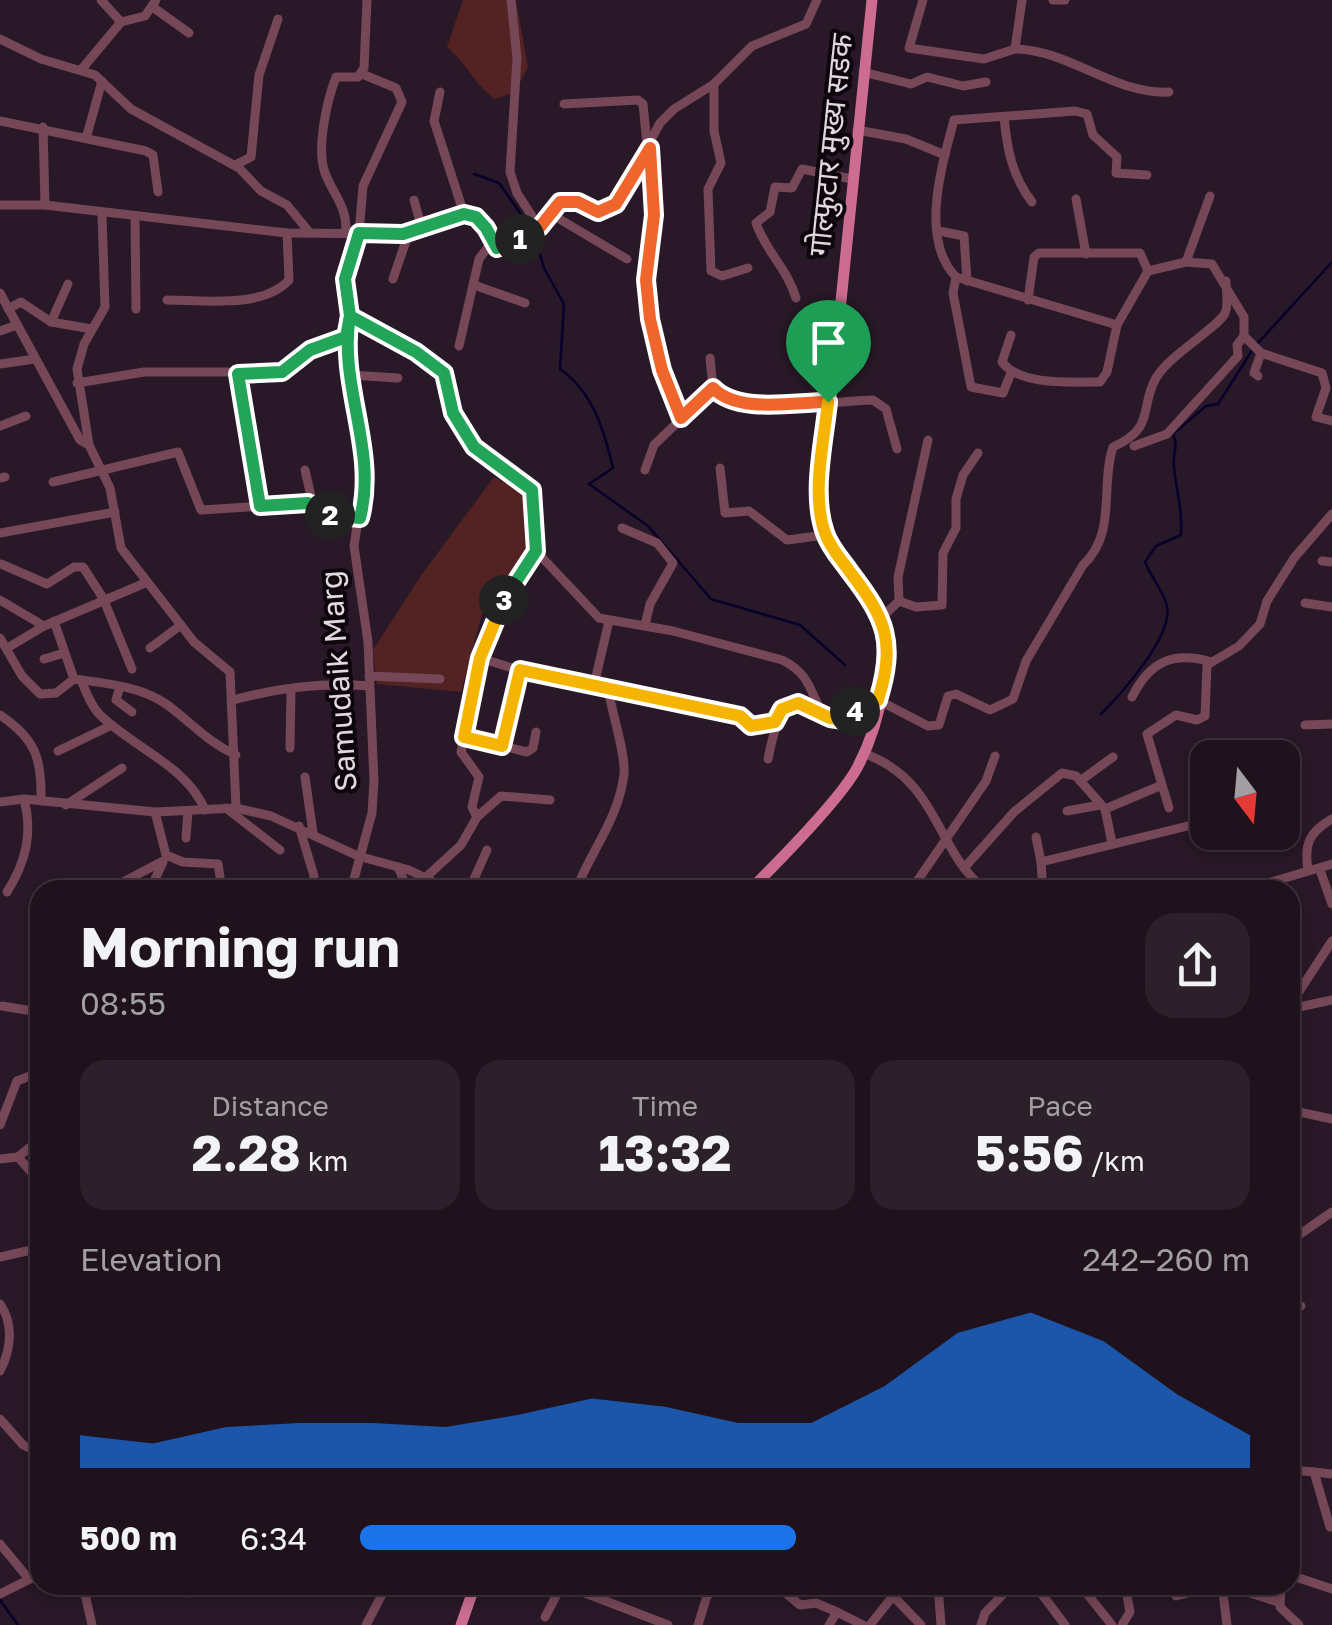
<!DOCTYPE html>
<meta charset="utf-8">
<style>
:root{--surface:#1f121d;--page:#2c202a;--text:#f1f3f6;--muted:#a19ea4;--line:#3c323b;--accent:#1a73e8}
body{margin:0;font-family:"Golos Text","Noto Sans Devanagari",sans-serif;background:var(--page);color:var(--text);height:100vh;display:flex;flex-direction:column;font-size:38px;white-space:nowrap}
*{box-sizing:border-box;margin:0}
p{font-size:32px;color:var(--muted)}
.icon{flex:none;width:55px;height:55px;fill:none;stroke:currentColor;stroke-width:2;stroke-linecap:round;stroke-linejoin:round}
.map{position:relative;flex:1;overflow:hidden}
.panel{position:absolute;left:30px;top:880px;width:1270px;height:715px;display:flex;flex-direction:column;background:var(--surface);border-radius:30px;box-shadow:0 5px 15px #0003,0 0 0 2px var(--line)}
.panel>*{flex:none}
.needle{width:65px;rotate:164deg}
.fabs{position:absolute;left:1190px;top:740px;display:grid;gap:20px}
.fabs a{display:grid;place-items:center;width:110px;height:110px;border-radius:20px;background:var(--surface);box-shadow:0 5px 15px #0003,0 0 0 2px var(--line);font-size:50px}
.pin{position:absolute;display:grid;place-items:center;width:85px;height:85px;color:#fff;margin:-102px -42px;border-radius:50% 50% 50% 0;rotate:-45deg;box-shadow:0 0 10px #0007}
.pin .icon{rotate:45deg}
.km{position:absolute;width:50px;height:50px;margin:-25px;border-radius:50%;background:#222;color:#fff;font-size:28px;line-height:50px;text-align:center}
.round{display:grid;place-items:center;flex:none;width:105px;height:105px;border-radius:30px;background:var(--page)}
.overview{display:flex;align-items:center;justify-content:space-between;height:170px;padding:0 50px}
h1{font-size:55px;font-weight:700;line-height:75px}
.stats{display:grid;grid-template-columns:repeat(3,1fr);gap:15px;height:170px;padding:10px 50px}
.stats div{display:grid;align-content:center;border-radius:25px;background:var(--page);text-align:center}
.stats b{font-size:50px;font-weight:700}
.stats small{font-size:28px;font-weight:400}
.stats p{font-size:28px}
.chart{height:280px;padding:20px 50px}
.chart p{display:flex;justify-content:space-between}
.chart svg{width:100%;height:180px;margin-top:10px;fill:var(--accent);opacity:.7}
ul{padding:0 50px;list-style:none;font-size:32px}
li{display:grid;grid-template-columns:160px 120px 1fr;align-items:center;height:75px}
li i{height:25px;border-radius:12px;background:var(--accent)}
.map>svg:first-child{display:block}
</style>
<div class="map">
<svg width="1332" height="1625" viewBox="0 0 1332 1625">
<rect width="100%" height="100%" fill="#291827"/>
<g fill="#522322">
<path d="M463,0H516L528,67L515,92L495,99C475,85 467,64 447,47Z"/>
<polygon points="494,477 526,494 529,550 485,603 461,692 377,684 373,650 422,574"/>
</g>
<g fill="none" stroke-linecap="round" stroke-linejoin="round">
<g stroke="#07002b" stroke-width="2.5">
<polyline points="474,174 499,183 530,227"/>
<path d="M534,234L544,268L564,304L560,369C593,392 604,430 613,468L589,484L648,526L711,599L800,625L845,665"/>
<polyline points="1258,343 1332,262"/>
<path d="M1101,714C1121,694 1174,635 1167,606C1164,592 1151,577 1145,562L1156,546L1181,535C1183,509 1176,491 1174,467C1172,454 1179,448 1173,434L1206,406L1218,404L1253,349"/>
<polyline points="0,1600 18,1625"/>
</g>
<g stroke="#754757" stroke-width="9">
<polyline points="511,0 517,58 510,172 517,193 539,227"/>
<polyline points="923,0 909,48 984,59 1015,49"/>
<path d="M1022,0L1015,49C1070,50 1115,95 1169,92"/>
<polyline points="1053,0 1065,0"/>
<polyline points="154,8 189,33"/>
<polyline points="121,22 145,16 156,0"/>
<polyline points="0,39 41,59 95,75 131,109 239,168 261,191 287,205 310,233"/>
<polyline points="81,70 121,22 101,0"/>
<polyline points="863,72 911,84 927,77 963,86 986,82"/>
<polyline points="714,84 714,131 721,163 708,189 711,271 722,276 748,268"/>
<polyline points="440,92 434,121 464,214"/>
<polyline points="564,104 638,100 643,104 654,215 646,280 650,319 662,370 681,417"/>
<path d="M1004,117C1007,149 1012,176 1032,202"/>
<polyline points="0,121 146,151 153,155 158,192"/>
<polyline points="43,127 45,205"/>
<polyline points="857,130 906,139 945,155"/>
<polyline points="87,135 102,81"/>
<polyline points="235,165 251,157 259,75 278,19"/>
<polyline points="1076,199 1086,254"/>
<polyline points="414,200 422,229"/>
<path d="M0,205H45L287,233L403,234L464,214L476,217L497,248C524,245 543,223 560,202H578L598,212L616,204L660,123L674,109L714,84L752,46L806,24L817,0"/>
<polyline points="551,214 627,259"/>
<polyline points="102,215 105,307 84,344 77,369 89,445 110,488 121,548 194,642 230,672 236,808"/>
<polyline points="135,218 136,309"/>
<polyline points="939,231 964,236 967,281"/>
<path d="M346,232C347,206 334,196 325,173C316,149 327,100 336,77H358L364,68L367,0"/>
<polyline points="1186,262 1210,196"/>
<polyline points="956,277 953,293 971,387 1003,393 1011,373"/>
<polyline points="393,279 409,232"/>
<polyline points="474,285 525,303"/>
<polyline points="0,293 80,440 89,445"/>
<path d="M796,298C787,268 766,252 756,223L770,212L775,187L792,188L802,169L852,179"/>
<path d="M167,300C202,300 263,309 289,280L287,233"/>
<polyline points="1028,300 1034,257 1039,253 1140,253 1148,271"/>
<polyline points="8,309 21,302 51,322 92,329"/>
<path d="M350,317L416,352L444,373L453,413L474,447L532,490L536,551L599,618L673,631L782,660C809,673 810,690 822,714"/>
<polyline points="51,322 68,284"/>
<path d="M1117,325L956,277C919,239 942,165 954,120L1075,111L1087,114L1093,135L1117,157L1116,173L1147,175"/>
<polyline points="0,331 17,325"/>
<path d="M1011,335L1002,362C1020,386 1071,382 1100,382L1107,372L1117,325L1148,271L1186,262L1212,264L1244,317V336L1261,353L1322,373L1326,388L1316,417L1332,421"/>
<polyline points="459,346 479,259 491,243"/>
<polyline points="0,364 35,359"/>
<polyline points="238,373 260,506"/>
<polyline points="349,375 398,378"/>
<polyline points="1258,376 1254,373 1261,353"/>
<polyline points="77,383 144,372 283,372 310,350 346,337"/>
<path d="M713,388C740,415 835,401 873,400L886,409L897,449"/>
<polyline points="0,426 26,416"/>
<polyline points="1134,446 1167,434 1238,356 1237,345 1244,336"/>
<polyline points="720,468 725,513 749,511 787,540 825,535"/>
<polyline points="305,470 313,505"/>
<polyline points="645,470 654,445 713,388 710,358"/>
<polyline points="0,478 5,477"/>
<polyline points="53,482 178,452 201,510 308,503 322,514 360,518"/>
<polyline points="622,528 657,543 673,563 650,604 645,625"/>
<polyline points="0,533 115,512"/>
<polyline points="536,551 495,613 480,658 461,752 479,777 472,807 477,817 501,796 550,800"/>
<polyline points="1322,561 1332,562"/>
<polyline points="1,564 47,584 74,567 83,567 103,598 132,669"/>
<polyline points="0,600 44,626 145,583"/>
<polyline points="899,601 916,607 942,605 943,553 956,528 956,499 963,475 978,453"/>
<polyline points="1305,603 1332,607"/>
<polyline points="881,618 899,601 898,577 928,440"/>
<path d="M54,621L74,679C103,683 141,686 166,704C191,722 207,742 236,755"/>
<polyline points="0,638 22,676 40,694 56,693 74,679"/>
<polyline points="9,647 44,626"/>
<polyline points="150,648 181,625"/>
<polyline points="480,658 519,670 740,716 751,726 775,723"/>
<polyline points="44,659 64,653"/>
<polyline points="369,676 440,679"/>
<path d="M81,680C86,692 91,706 100,715C134,748 187,766 205,810"/>
<polyline points="594,685 609,621"/>
<polyline points="120,687 116,700 132,712"/>
<path d="M1132,697C1150,661 1173,651 1212,662"/>
<path d="M233,700C277,688 323,682 369,686"/>
<path d="M0,715C36,739 42,759 41,801"/>
<polyline points="1305,725 1332,724"/>
<polyline points="464,737 527,752 533,748 536,732"/>
<polyline points="502,746 519,670"/>
<polyline points="290,748 291,689"/>
<polyline points="58,751 112,725"/>
<path d="M863,753C941,781 934,851 986,890"/>
<path d="M768,759C789,654 806,730 844,719C855,716 865,704 878,700L928,726L939,725L948,696L956,694L990,710L1013,699L1026,661L1083,565C1117,534 1100,486 1113,447C1156,428 1139,408 1156,378C1170,354 1218,328 1225,313C1229,305 1226,290 1226,281"/>
<polyline points="305,777 313,833"/>
<polyline points="1080,781 1113,757"/>
<polyline points="1162,785 1147,734 1176,715 1197,720 1205,716 1207,665 1239,646 1260,624 1267,601 1294,558 1332,514"/>
<polyline points="0,802 24,799 155,812 236,808 271,816 358,856 409,870 450,890"/>
<polyline points="66,805 122,768"/>
<polyline points="226,808 280,850"/>
<polyline points="1067,811 1100,805"/>
<polyline points="155,812 166,855 183,862 218,864 222,890"/>
<polyline points="299,826 314,876 313,890"/>
<polyline points="1036,837 1041,862"/>
<polyline points="186,838 188,811"/>
<polyline points="1112,843 1105,809 1162,785 1169,808"/>
<polyline points="398,867 408,890"/>
<polyline points="964,868 1014,812 1062,773 1076,776 1105,809"/>
<path d="M1308,870C1304,844 1309,832 1332,819"/>
<polyline points="1320,870 1332,904"/>
<polyline points="425,878 461,845 477,817"/>
<polyline points="108,890 163,861"/>
<polyline points="150,890 163,862"/>
<polyline points="351,890 372,813 374,781 368,642 354,546 367,460 344,350 350,317 345,279 359,233 363,186 402,102 396,88 362,74"/>
<polyline points="469,890 487,850"/>
<path d="M576,890C591,851 619,818 624,774C626,754 611,710 608,688"/>
<polyline points="911,890 986,781 995,756"/>
<polyline points="1043,890 1041,862 1208,821"/>
<polyline points="1244,890 1332,864"/>
<path d="M7,892C26,862 33,833 24,799"/>
<polyline points="2,1006 33,1011 40,1008"/>
<polyline points="1296,1007 1298,993 1332,941"/>
<polyline points="1290,1009 1332,1000"/>
<polyline points="1290,1110 1332,1119"/>
<polyline points="0,1125 17,1081 40,1072"/>
<polyline points="18,1157 40,1182"/>
<polyline points="0,1159 18,1157 40,1139"/>
<polyline points="1290,1241 1332,1212"/>
<polyline points="0,1257 40,1248"/>
<path d="M0,1304C14,1324 11,1350 0,1371"/>
<polyline points="1290,1307 1301,1306"/>
<polyline points="0,1419 23,1445 40,1453"/>
<polyline points="40,1430 40,1431"/>
<polyline points="1290,1470 1314,1472 1330,1527"/>
<polyline points="1314,1472 1332,1474"/>
<polyline points="0,1544 29,1579"/>
<polyline points="1290,1553 1290,1568"/>
<polyline points="1290,1575 1332,1589"/>
<polyline points="83,1585 92,1625"/>
<polyline points="564,1585 668,1625"/>
<polyline points="776,1585 800,1605 816,1603 837,1612"/>
<polyline points="889,1585 893,1596 921,1625"/>
<polyline points="938,1585 941,1625"/>
<polyline points="1035,1585 1065,1625"/>
<polyline points="1080,1585 1112,1625"/>
<polyline points="1169,1585 1176,1596 1218,1585"/>
<polyline points="1222,1585 1227,1625"/>
<polyline points="1226,1585 1278,1602"/>
<polyline points="1281,1585 1280,1607 1299,1625"/>
<polyline points="189,1593 194,1585"/>
<polyline points="0,1594 40,1574"/>
<polyline points="545,1617 562,1585"/>
<polyline points="366,1625 387,1585"/>
<polyline points="698,1625 707,1596 718,1585"/>
<polyline points="829,1625 837,1612 863,1625"/>
<polyline points="870,1625 893,1596"/>
<polyline points="981,1625 985,1613 1012,1585"/>
<polyline points="1122,1625 1130,1612 1125,1585"/>
</g>
<g stroke="#cb6c90" stroke-width="11">
<path d="M750,890C777,863 841,798 857,768C879,727 897,653 878,611C859,569 826,556 820,505L872,0"/>
<polyline points="461,1625 475,1585"/>
</g>
</g>
<g fill="none" stroke-linecap="round" stroke-linejoin="round">
<defs>
<path id="split-1" d="M520,239L540,227L560,202H578L598,212L616,204L650,148L654,215L646,280L650,319L662,370L681,418L713,388C738,414 794,402 828,402"/>
<polyline id="split-2" points="330,515 308,503 260,506 238,374 282,372 310,350 346,337 350,316 345,279 359,233 403,234 464,214 476,217 486,228 497,248 520,239"/>
<path id="split-3" d="M330,515L360,518C378,450 338,385 350,316L416,352L444,373L453,413L474,447L532,490L536,551L504,600"/>
<polyline id="split-4" points="504,600 480,658 464,737 502,746 520,670 740,716 751,726 775,722 782,709 798,703 830,718 844,720 855,711"/>
<path id="split-5" d="M828,402C824,442 811,494 825,533C830,548 841,559 850,572C886,619 896,642 878,700L855,711"/>
</defs>
<use href="#split-1" stroke="#fff" stroke-width="20"/>
<use href="#split-2" stroke="#fff" stroke-width="20"/>
<use href="#split-3" stroke="#fff" stroke-width="20"/>
<use href="#split-4" stroke="#fff" stroke-width="20"/>
<use href="#split-5" stroke="#fff" stroke-width="20"/>
<use href="#split-1" stroke="#f0652b" stroke-width="12"/>
<use href="#split-2" stroke="#22a559" stroke-width="12"/>
<use href="#split-3" stroke="#22a559" stroke-width="12"/>
<use href="#split-4" stroke="#f5b400" stroke-width="12"/>
<use href="#split-5" stroke="#f5b400" stroke-width="12"/>
</g>
<g text-anchor="middle" stroke-width="8" stroke-linejoin="round" paint-order="stroke">
<g font-size="30" fill="#e3d7e1" stroke="#0d060c">
<text transform="translate(831 145) rotate(-84)" y="10">गोल्फुटार मुख्य सडक</text>
<text transform="translate(339 681) rotate(-94)" y="10">Samudaik Marg</text>
</g>
</g>
</svg>
<div class="fabs">
<a><svg class="needle" viewBox="-14 -14 28 28"><path d="M0-13l5 13h-10z" fill="#e53935"/><path d="M0 13l5-13h-10z" fill="#a19ea4"/></svg></a>
</div>
<div class="pin" style="left:828px;top:402px;background:#1e9e55"><svg class="icon" aria-label="arrive" viewBox="0 0 24 24"><path d="M6 21V4h12l-3 4 3 4H6"/></svg></div>
<b class="km" style="left:520px;top:239px">1</b>
<b class="km" style="left:330px;top:515px">2</b>
<b class="km" style="left:504px;top:600px">3</b>
<b class="km" style="left:855px;top:711px">4</b>
<section class="panel">
<div class="overview"><div><h1>Morning run</h1><p>08:55</p></div><a class="round"><svg class="icon" aria-label="share" viewBox="0 0 24 24"><path d="M12 15V3M7 8l5-5 5 5M5 13v7h14v-7"/></svg></a></div>
<div class="stats">
<div><p>Distance</p><b>2.28<small> km</small></b></div>
<div><p>Time</p><b>13:32</b></div>
<div><p>Pace</p><b>5:56<small> /km</small></b></div>
</div>
<div class="chart"><p><span>Elevation</span>242–260 m</p>
<svg viewBox="0 0 160 44" preserveAspectRatio="none"><path d="M0 44V36L10 38L20 34L30 33L40 33L50 34L60 31L70 27L80 29L90 33L100 33L110 24L120 11L130 6L140 13L150 26L160 36V44z"/></svg>
</div>
<ul>
<li><b>500 m</b>6:34<i style="width:49%"></i></li>
</ul>
</section>
</div>
